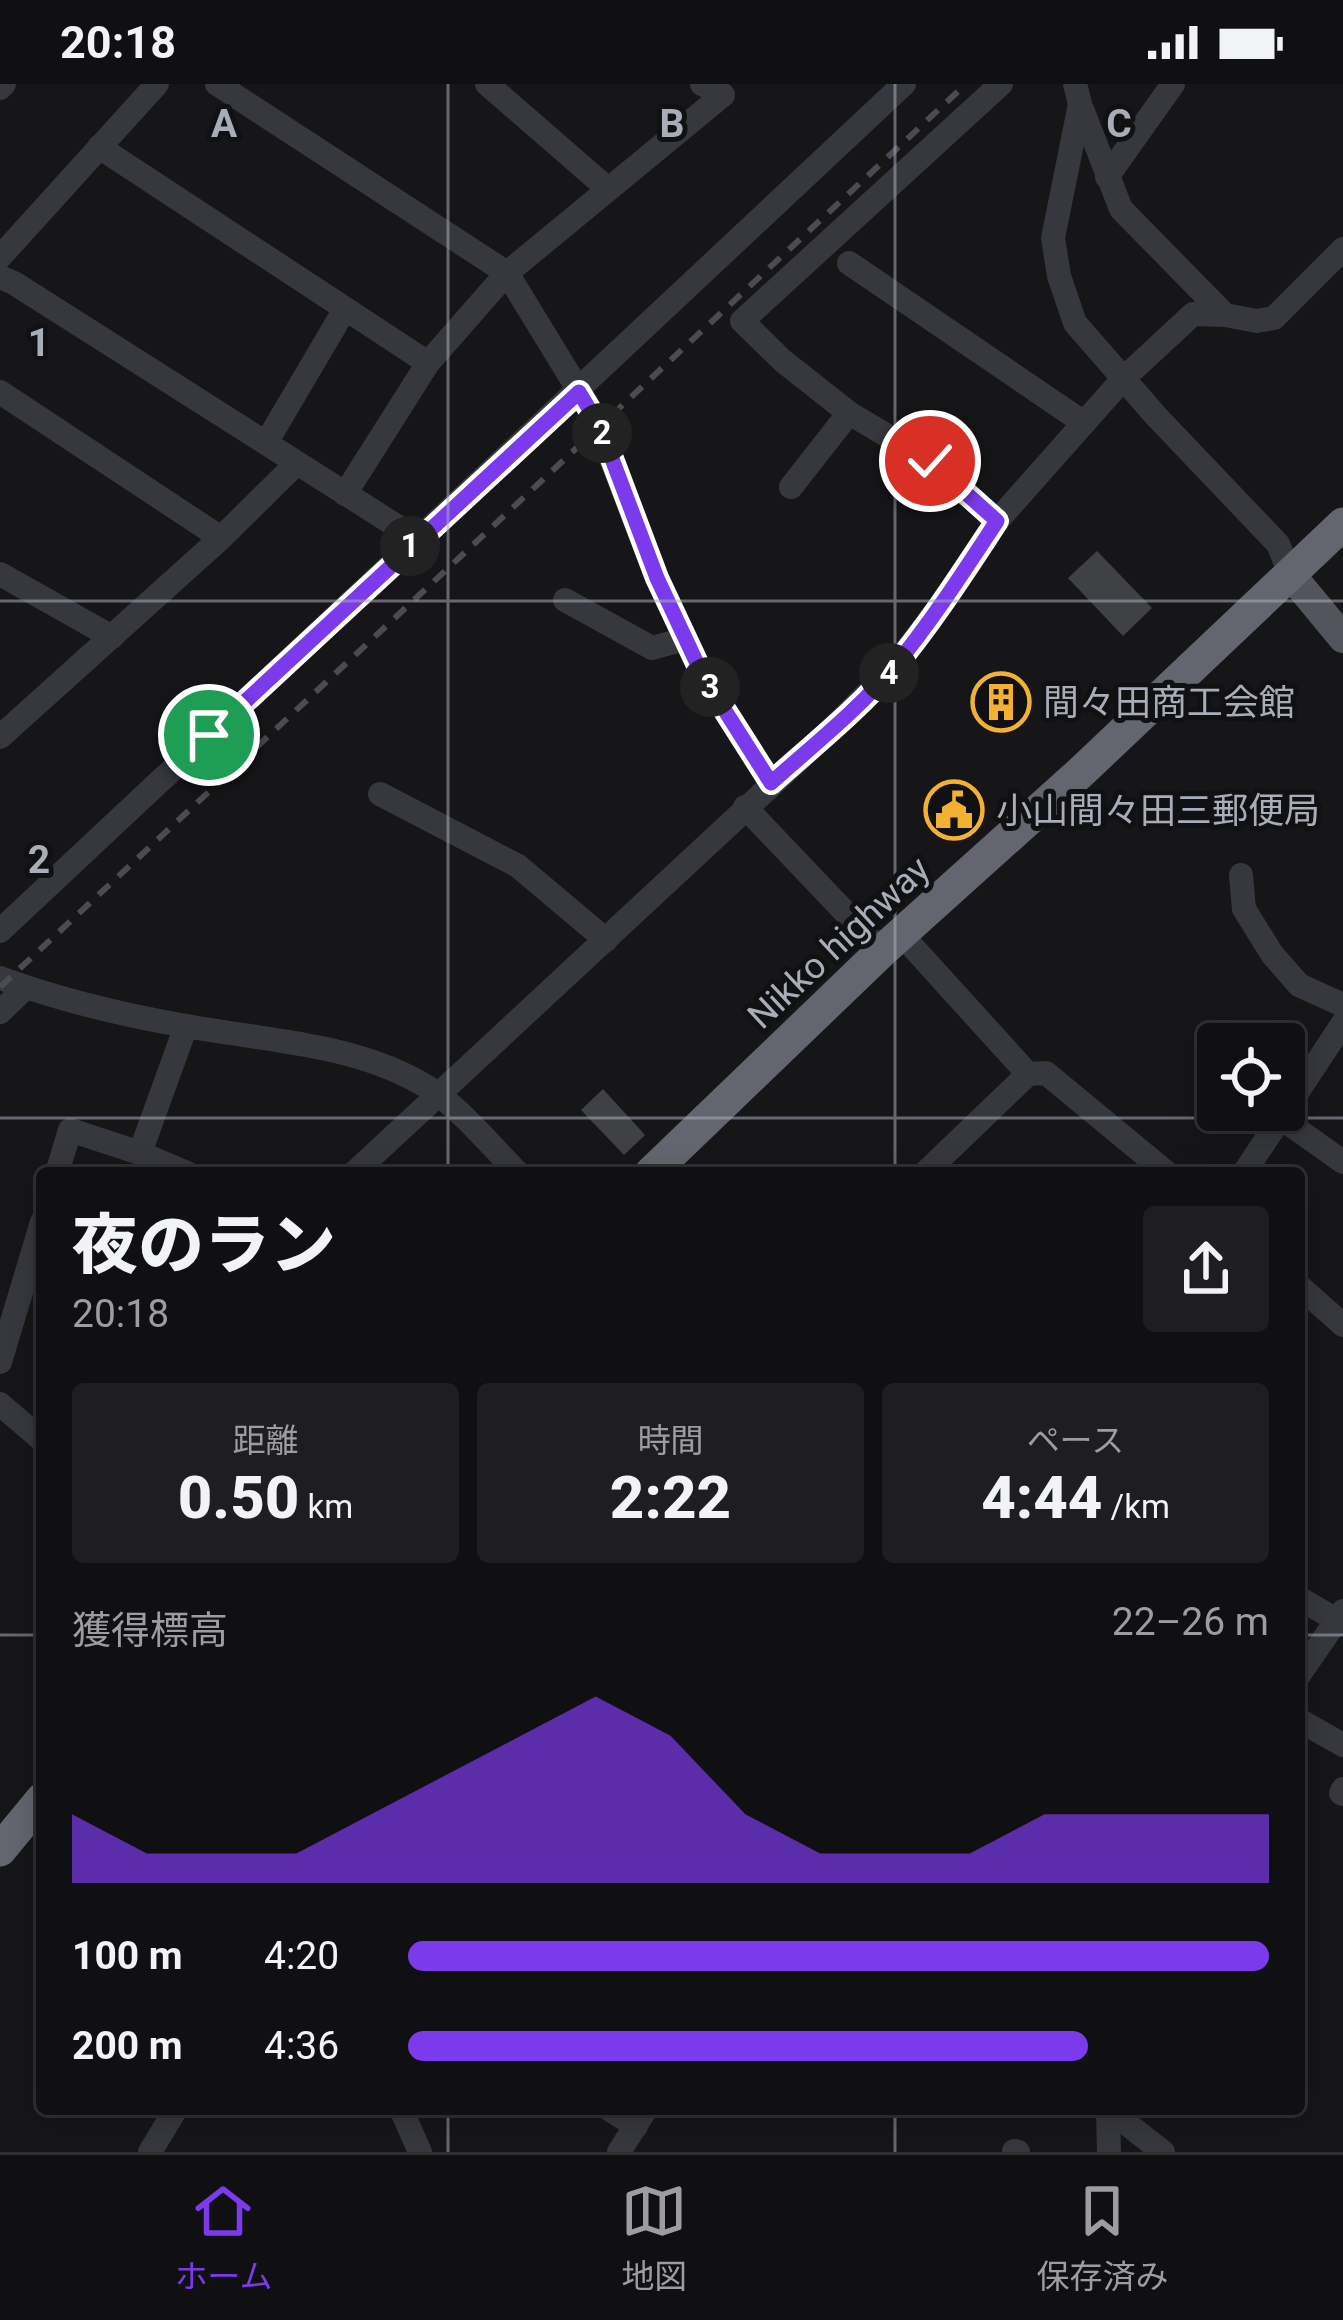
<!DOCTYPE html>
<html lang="ja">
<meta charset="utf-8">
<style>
:root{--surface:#101012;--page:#1e1e20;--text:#f1f3f6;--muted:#9c9d9f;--line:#303032;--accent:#7c3aed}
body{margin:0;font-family:Roboto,"Noto Sans JP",sans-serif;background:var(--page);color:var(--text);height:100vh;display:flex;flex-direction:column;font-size:45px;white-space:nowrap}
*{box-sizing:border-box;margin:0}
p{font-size:39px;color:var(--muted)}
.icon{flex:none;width:66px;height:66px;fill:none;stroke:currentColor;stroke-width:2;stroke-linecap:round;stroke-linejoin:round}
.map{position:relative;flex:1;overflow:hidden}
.details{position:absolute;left:36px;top:1083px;width:1269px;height:948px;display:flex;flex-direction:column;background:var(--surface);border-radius:12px;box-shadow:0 6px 30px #0003,0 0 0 3px var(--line)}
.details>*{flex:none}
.tools{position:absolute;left:1197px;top:939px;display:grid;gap:24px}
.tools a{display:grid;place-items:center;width:108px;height:108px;border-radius:12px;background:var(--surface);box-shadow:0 6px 30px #0003,0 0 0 3px var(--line);font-size:60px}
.pin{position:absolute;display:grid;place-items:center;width:102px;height:102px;color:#fff;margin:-51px;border:6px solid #fff;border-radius:50%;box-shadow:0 3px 12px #0007}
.km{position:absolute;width:60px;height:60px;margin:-30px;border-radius:50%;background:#222;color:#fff;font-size:33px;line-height:60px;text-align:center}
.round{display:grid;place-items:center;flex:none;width:126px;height:126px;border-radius:12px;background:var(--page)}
.head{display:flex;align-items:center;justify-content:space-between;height:204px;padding:0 36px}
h1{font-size:66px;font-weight:800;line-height:90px}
.figures{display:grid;grid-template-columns:repeat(3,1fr);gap:18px;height:204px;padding:12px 36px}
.figures div{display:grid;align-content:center;border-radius:12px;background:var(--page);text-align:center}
.figures b{font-size:60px;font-weight:800}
.figures small{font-size:33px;font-weight:400}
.figures p{font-size:33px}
.chart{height:336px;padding:24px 36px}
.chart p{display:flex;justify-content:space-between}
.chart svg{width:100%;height:216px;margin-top:12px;fill:var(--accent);opacity:.7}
ul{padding:0 36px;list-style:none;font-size:39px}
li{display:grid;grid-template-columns:192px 144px 1fr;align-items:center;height:90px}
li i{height:30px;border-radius:15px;background:var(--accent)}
.status{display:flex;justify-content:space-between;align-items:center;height:84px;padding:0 60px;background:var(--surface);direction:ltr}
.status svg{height:33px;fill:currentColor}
.dock{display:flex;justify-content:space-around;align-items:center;height:168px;border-top:3px solid var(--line);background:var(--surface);font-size:33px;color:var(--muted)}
.dock a{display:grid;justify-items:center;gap:6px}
.dock .active{color:var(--accent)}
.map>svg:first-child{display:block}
</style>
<div class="status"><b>20:18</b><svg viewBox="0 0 49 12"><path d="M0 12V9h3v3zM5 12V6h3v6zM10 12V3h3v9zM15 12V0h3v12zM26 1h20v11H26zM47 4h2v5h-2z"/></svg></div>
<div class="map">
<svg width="1343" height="2068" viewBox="0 0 1343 2068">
<rect width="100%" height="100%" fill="#161618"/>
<g fill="#404145">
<polygon points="1097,467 1152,524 1123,552 1068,494"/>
<polygon points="995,589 1030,626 1007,648 972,611"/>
<polygon points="949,698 982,734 958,755 926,719"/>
<polygon points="603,1005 645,1051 624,1071 581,1026"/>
</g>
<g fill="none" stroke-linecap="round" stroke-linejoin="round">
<g stroke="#37383d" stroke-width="24">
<polyline points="217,0 507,189 595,333 657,494 703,592 771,699"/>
<polyline points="487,0 608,105"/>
<polyline points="1075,0 1080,20 1053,154 1059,192 1075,239 1156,332 1278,460 1290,490"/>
<polyline points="0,4 4,0"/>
<polyline points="1082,25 1121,125 1225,231"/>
<polyline points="99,63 428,279"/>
<polyline points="1107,93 1173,0"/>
<polyline points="0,173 157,0"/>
<polyline points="849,179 1084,339"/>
<polyline points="0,193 14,199 417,455"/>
<polyline points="0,308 221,454"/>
<polyline points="849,329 783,277 742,237 1001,0"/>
<polyline points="266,359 345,225"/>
<polyline points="791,403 849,329 930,377 997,437"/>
<polyline points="345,410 428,279 507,189 723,11 702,0"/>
<polyline points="0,490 112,553"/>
<polyline points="565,516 652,564 685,555"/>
<polyline points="0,653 221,454 297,379"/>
<polyline points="380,710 518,782 606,856"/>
<polyline points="745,723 882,867"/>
<polyline points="1241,791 1244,825 1272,870 1299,901 1343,921"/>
<path d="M0,847C301,564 603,283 904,0"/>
<polyline points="901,850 1028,990 925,1089"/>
<path d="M0,894C60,916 123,931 186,942C262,956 348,959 417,997C456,1018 487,1058 518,1089"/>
<polyline points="0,928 24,905"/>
<polyline points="1028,990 1046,989 1167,1089"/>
<polyline points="1281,1034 1343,1078"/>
<polyline points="140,1069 186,942"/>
<polyline points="57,1089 70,1046 140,1069 187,1089"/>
<polyline points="354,1089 834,643 891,586 938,525 997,437 1123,295 1193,230 1225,231 1257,237 1274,234 1343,165"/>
<polyline points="1244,1089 1343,939"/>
<polyline points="1299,1202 1343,1241"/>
<polyline points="0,1278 42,1138"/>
<polyline points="0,1320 42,1356"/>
<polyline points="1299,1514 1343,1540"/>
<polyline points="1299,1591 1343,1527"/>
<polyline points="1299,1636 1343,1661"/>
<polyline points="1343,1705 1341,1709 1343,1710"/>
<polyline points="401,2025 420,2068"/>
<polyline points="609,2025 636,2042"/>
<polyline points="1108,2025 1163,2068"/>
<polyline points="1108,2025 1109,2068"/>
<polyline points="1014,2067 1018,2068"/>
<polyline points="150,2068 176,2025"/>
<polyline points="619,2068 646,2025"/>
</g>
<polyline stroke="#53555c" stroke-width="30" points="1290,490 1343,554"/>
<g stroke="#63666e" stroke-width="33">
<polyline points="651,1089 882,867 1081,688 1343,440"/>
<polyline points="0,1766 42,1715"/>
</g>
<polyline stroke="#4a4c52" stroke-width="6" stroke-dasharray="15 12" stroke-linecap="butt" points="0,903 966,0"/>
</g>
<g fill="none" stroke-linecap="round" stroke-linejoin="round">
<defs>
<path id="route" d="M209,651L579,308L600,343L657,494L703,592L771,699C812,662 858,626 894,583C932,537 964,487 997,437L930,377"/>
</defs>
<use href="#route" stroke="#fff" stroke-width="24"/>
<use href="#route" stroke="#7c3aed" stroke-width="15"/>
</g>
<path fill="none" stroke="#a8adb8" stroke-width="3" stroke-opacity="0.55" d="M448,0V1089M895,0V1089M0,517H1343M0,1034H1343M0,1551H42M1299,1551H1343M448,2025V2068M895,2025V2068"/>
<defs>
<symbol id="building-ring" viewBox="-11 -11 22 22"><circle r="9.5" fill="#111113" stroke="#f2b134" stroke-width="1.5"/><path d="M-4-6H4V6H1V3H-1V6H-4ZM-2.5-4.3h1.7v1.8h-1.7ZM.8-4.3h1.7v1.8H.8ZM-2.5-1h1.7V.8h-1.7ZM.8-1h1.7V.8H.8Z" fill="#f2b134"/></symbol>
<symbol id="civic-ring" viewBox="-11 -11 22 22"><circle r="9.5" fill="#111113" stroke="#f2b134" stroke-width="1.5"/><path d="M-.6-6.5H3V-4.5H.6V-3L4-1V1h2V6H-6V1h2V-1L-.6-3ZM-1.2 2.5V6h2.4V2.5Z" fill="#f2b134"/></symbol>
</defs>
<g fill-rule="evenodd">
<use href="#building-ring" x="968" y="585" width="66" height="66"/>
<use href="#civic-ring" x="921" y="693" width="66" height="66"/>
</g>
<g text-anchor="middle" stroke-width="10" stroke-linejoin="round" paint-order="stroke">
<g font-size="36" fill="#a8adb8" stroke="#111113" text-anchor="start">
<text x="1043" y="631">間々田商工会館</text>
<text x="996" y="739">小山間々田三郵便局</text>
</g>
<g font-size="36" fill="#a8adb8" stroke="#111113">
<text transform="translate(838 858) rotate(-43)" y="13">Nikko highway</text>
</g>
</g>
<g font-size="39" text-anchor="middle" font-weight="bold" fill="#a8adb8" stroke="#111113" stroke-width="10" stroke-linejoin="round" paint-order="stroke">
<text x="224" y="53">A</text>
<text x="672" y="53">B</text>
<text x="1119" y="53">C</text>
<text x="39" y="272">1</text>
<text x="39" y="789">2</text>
</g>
</svg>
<div class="tools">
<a><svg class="icon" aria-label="locate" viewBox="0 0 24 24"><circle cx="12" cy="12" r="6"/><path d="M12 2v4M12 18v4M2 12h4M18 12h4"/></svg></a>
</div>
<div class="pin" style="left:209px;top:651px;background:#1e9e55"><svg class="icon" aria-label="arrive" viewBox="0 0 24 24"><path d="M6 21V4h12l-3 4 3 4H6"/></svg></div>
<div class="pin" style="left:930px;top:377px;background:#d93025"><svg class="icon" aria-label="check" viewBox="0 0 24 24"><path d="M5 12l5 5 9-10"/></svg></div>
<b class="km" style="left:410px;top:462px">1</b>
<b class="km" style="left:602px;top:349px">2</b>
<b class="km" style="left:710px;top:603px">3</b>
<b class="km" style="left:889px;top:589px">4</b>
<section class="details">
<div class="head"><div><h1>夜のラン</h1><p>20:18</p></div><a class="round"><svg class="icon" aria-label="share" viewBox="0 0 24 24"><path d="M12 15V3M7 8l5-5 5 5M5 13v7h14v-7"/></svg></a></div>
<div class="figures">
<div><p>距離</p><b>0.50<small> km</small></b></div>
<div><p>時間</p><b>2:22</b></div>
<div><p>ペース</p><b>4:44<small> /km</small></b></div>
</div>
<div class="chart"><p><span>獲得標高</span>22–26 m</p>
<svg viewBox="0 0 160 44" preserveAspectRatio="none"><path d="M0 44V30L10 38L20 38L30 38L40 30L50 22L60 14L70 6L80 14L90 30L100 38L110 38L120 38L130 30L140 30L150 30L160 30V44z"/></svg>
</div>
<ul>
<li><b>100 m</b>4:20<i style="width:100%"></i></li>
<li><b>200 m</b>4:36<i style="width:79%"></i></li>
</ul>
</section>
</div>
<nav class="dock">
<a class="active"><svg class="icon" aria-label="home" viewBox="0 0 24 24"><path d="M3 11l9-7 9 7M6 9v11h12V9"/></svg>ホーム</a>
<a><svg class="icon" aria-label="map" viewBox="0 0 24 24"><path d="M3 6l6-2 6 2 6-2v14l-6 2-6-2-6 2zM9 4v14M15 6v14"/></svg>地図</a>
<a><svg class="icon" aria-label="saved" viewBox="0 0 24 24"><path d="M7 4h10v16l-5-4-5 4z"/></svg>保存済み</a>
</nav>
